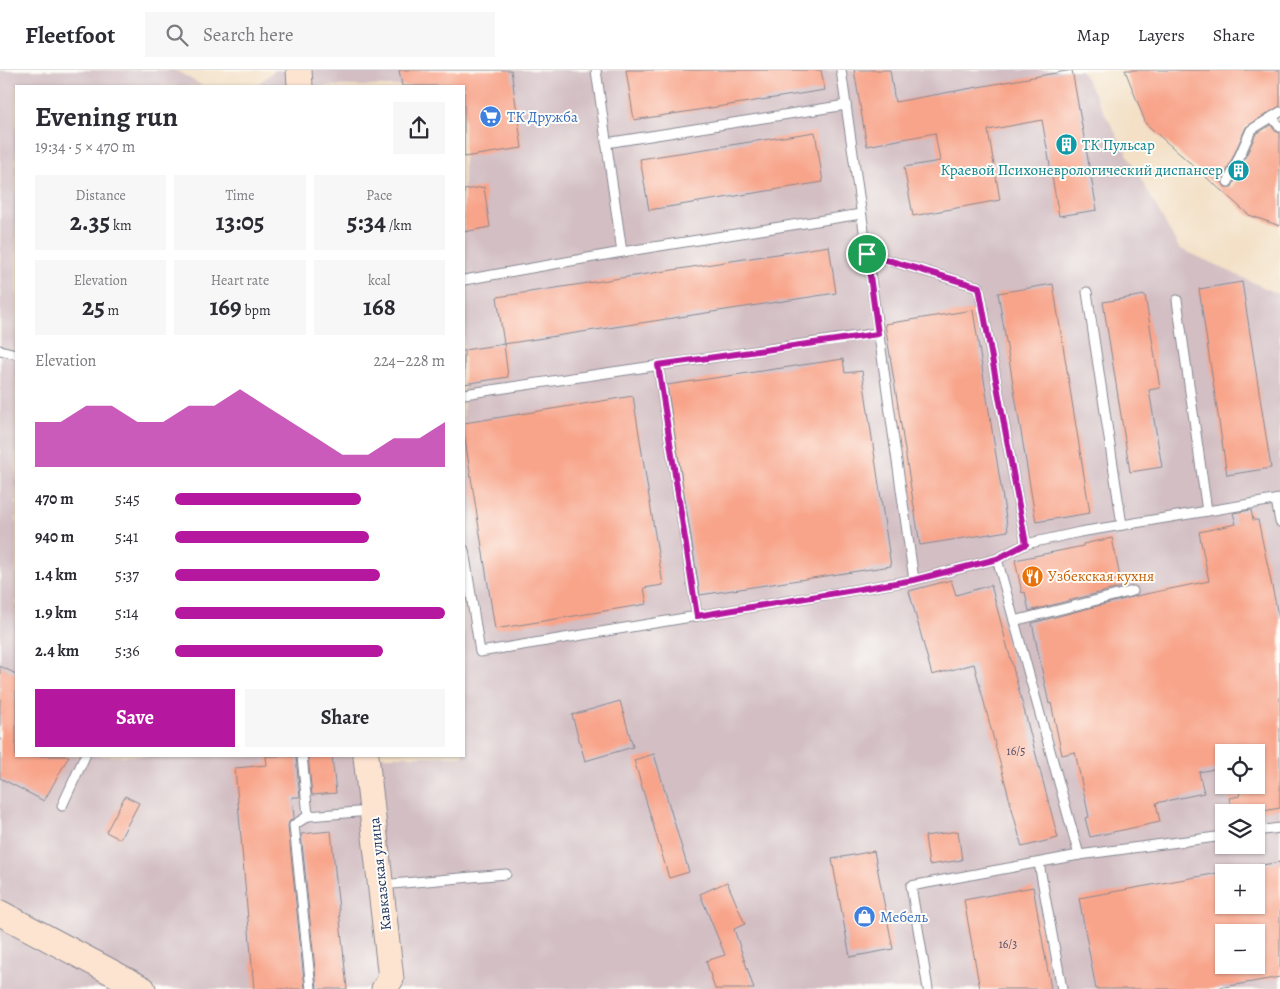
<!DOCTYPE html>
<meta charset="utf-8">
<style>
:root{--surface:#fff;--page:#f7f7f7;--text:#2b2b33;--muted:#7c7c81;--line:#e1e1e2;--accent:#b5179e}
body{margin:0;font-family:Alegreya,serif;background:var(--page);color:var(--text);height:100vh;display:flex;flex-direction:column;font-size:19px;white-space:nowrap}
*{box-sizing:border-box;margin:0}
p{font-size:16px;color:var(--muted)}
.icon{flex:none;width:28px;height:28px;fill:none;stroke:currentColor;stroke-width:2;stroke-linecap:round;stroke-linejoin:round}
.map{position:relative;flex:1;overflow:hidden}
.panel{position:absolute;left:15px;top:15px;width:450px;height:672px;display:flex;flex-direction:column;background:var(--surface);border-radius:0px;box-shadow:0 1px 4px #0004}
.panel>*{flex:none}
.controls{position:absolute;left:1215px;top:674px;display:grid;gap:10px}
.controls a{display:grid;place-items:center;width:50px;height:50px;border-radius:0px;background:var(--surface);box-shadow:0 1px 4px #0004;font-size:25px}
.pin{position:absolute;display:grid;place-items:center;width:42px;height:42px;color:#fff;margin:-21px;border:2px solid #fff;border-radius:50%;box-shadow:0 1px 5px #0007}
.round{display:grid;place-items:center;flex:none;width:52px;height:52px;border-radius:0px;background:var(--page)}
.overview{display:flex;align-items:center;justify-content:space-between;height:85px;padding:0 20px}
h1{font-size:28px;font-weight:700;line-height:38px}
.metrics{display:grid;grid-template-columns:repeat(3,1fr);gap:8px;height:85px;padding:5px 20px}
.metrics div{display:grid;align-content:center;border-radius:0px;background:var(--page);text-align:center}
.metrics b{font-size:25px;font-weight:700}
.metrics small{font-size:14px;font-weight:400}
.metrics p{font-size:14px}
.chart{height:140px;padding:10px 20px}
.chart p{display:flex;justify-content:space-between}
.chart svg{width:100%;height:90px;margin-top:5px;fill:var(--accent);opacity:.7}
.action{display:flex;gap:10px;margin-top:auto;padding:10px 20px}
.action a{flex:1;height:58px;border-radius:0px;background:var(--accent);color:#fff;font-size:20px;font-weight:700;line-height:58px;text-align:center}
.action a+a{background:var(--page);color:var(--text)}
ul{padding:0 20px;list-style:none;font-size:16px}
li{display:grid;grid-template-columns:80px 60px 1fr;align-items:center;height:38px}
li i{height:12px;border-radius:6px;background:var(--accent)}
header{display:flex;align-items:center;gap:30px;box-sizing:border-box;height:70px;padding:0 25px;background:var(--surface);border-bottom:1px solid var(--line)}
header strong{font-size:24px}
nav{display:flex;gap:28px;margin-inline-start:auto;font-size:18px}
.search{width:350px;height:45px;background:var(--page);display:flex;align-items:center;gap:12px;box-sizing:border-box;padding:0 18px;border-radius:0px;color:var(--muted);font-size:19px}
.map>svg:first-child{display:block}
</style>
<header>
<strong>Fleetfoot</strong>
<div class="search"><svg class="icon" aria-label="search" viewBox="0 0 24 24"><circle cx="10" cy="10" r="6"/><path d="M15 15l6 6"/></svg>Search here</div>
<nav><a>Map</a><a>Layers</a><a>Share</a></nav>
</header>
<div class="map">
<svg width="1280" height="919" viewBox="0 0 1280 919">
<rect width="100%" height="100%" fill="#fdfcf7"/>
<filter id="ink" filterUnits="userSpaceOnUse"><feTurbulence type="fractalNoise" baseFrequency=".02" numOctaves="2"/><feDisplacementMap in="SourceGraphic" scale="10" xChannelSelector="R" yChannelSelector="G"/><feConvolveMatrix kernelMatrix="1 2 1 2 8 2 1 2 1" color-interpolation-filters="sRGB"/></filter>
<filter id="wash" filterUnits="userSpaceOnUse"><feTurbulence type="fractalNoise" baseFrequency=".0096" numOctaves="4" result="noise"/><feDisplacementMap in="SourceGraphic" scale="20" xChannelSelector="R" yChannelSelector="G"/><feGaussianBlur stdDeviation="1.12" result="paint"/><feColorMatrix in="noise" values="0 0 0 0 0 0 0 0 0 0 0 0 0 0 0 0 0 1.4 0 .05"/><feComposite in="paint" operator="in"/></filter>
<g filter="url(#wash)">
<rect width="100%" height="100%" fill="#f3e0c6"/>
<path fill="#d2bec3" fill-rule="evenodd" d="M0,0H175L203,16H16V686H464V16H256L275,0H1081L1179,178L1280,225V919H0ZM1224,682H1256V715H1224ZM1224,742H1256V775H1224ZM1224,802H1256V835H1224ZM1224,862H1256V895H1224Z"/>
<g id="blocks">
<g fill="#f8a48a" fill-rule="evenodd">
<polygon points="399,0 511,0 522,78 464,87 464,16 402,16"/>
<polygon points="626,0 821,0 825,20 634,50"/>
<polygon points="854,0 890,0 895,32 1072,0 1097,140 1059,146 1042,50 988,60 1000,130 913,146 904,97 940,91 935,63 867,76"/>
<polygon points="1125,0 1280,0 1280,36 1246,57 1222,112 1225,117 1232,117 1256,64 1271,55 1275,61 1280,63 1280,156 1249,145 1146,54"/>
<polygon points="815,62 823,112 649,140 640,89"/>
<polygon points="484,117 490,157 464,162 464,120"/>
<polygon points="829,176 836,223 504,274 497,227"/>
<polygon points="1242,212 1271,398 1227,405 1199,219"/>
<polygon points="1053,214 1090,443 1036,452 998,223"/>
<polygon points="1145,225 1160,318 1149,320 1162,397 1130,402 1103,232"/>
<polygon points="973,240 1008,461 920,475 885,254"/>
<polygon points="504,274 508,307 464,314 464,280"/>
<polygon points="843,289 845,303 862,301 891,496 700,525 667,315"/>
<polygon points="633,326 663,515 644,518 647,534 495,559 464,363 464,353"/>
<polygon points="1251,440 1253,450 1258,450 1280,554 1280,738 1258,742 1233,742 1229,728 1240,726 1238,715 1256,715 1256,682 1224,682 1224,697 1199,702 1204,723 1156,733 1160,752 1090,767 1085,748 1089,747 1075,682 1062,685 1051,633 1049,634 1032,553 1136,526 1209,511 1199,462 1236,454 1233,443"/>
<polygon points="1112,468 1122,517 1029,541 1025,522 1022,523 1015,490 1083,476 1083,474"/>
<polygon points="951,510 956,525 991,515 1058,768 1022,777 974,594 932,605 909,521"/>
<polygon points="0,596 16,604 16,686 69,686 44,731 0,708"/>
<polygon points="620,631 633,677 585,691 572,645"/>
<polygon points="654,684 689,802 669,808 634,690"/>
<polygon points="266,686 296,686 300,727 292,727 294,747 289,752 288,756 305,919 254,919 235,698 267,695"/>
<polygon points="308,686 332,686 336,723 312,725"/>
<polygon points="125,726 139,733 120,769 106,762"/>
<polygon points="331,761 347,919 317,919 301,764"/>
<polygon points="958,761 962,790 929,795 925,766"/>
<polygon points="874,781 893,879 850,887 832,789"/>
<path d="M1280,792V907L1213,919H1096L1079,828L1224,802V835H1256V796ZM1224,862H1256V895H1224Z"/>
<polygon points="727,812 745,854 734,859 754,919 715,919 706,891 725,885 700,824"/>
<polygon points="1033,817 1051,919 980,919 964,830"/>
</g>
</g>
</g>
<g filter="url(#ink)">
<use href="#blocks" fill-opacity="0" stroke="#878892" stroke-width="1"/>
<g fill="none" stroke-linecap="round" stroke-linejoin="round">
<defs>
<g id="service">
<polyline points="596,0 622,182"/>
<polyline points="841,0 914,510 997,489 1026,474 1080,462 1280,429"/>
<polyline points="1272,47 1280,57"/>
<polyline points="606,73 846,35"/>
<polyline points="1228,112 1251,60 1280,42"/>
<polyline points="867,184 979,217 1026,474"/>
<polyline points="464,210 622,182 861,144"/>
<polyline points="1087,222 1122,455"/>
<polyline points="1177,230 1207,441"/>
<polyline points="0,280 16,284"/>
<polyline points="658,295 697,546"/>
<polyline points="464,324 878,263"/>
<polyline points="1276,430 1280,452"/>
<polyline points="464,480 480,582 914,510"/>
<polyline points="997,489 1079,785 1224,766"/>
<polyline points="1014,551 1133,521"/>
<polyline points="302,686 308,746 294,755 311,919"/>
<polyline points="62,736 85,686"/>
<polyline points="308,746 370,741"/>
<polyline points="1256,761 1280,758"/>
<polyline points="1039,793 1062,919"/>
<polyline points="381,815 506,804"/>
<polyline points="928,919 911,816 1079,785"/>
</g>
<g id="secondary">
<polyline points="299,0 300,16"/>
<polyline points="366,686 391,909 384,919"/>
<polyline points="0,843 143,919"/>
</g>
</defs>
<use href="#service" stroke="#878892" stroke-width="11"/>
<use href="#secondary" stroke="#878892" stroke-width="27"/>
<use href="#service" stroke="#fff" stroke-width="9"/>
<use href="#secondary" stroke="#fde4d1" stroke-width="25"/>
</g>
</g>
<g fill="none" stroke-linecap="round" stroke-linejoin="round" filter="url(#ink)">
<defs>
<polygon id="route" points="867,184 979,217 1026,474 997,489 914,510 697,546 658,295 878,264"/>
</defs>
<use href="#route" stroke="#fff" stroke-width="10"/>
<use href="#route" stroke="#b5179e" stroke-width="6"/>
</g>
<defs>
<symbol id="supermarket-disc" viewBox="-11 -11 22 22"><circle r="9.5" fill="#3f7fe0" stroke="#fdfcf7"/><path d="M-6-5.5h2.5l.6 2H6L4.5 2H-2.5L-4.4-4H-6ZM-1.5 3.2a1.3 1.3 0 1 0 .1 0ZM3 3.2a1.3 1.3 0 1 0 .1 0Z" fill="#fff"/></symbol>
<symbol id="building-disc" viewBox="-11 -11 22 22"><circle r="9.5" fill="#0f9aa8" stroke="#fdfcf7"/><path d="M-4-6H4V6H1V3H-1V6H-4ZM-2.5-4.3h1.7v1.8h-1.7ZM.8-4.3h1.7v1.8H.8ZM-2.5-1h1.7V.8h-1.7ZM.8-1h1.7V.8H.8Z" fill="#fff"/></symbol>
<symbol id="restaurant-disc" viewBox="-11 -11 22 22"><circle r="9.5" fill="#e8710a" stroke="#fdfcf7"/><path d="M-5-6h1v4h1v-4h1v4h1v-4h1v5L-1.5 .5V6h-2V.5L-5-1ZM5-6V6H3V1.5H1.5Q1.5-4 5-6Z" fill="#fff"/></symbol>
<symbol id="shop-disc" viewBox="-11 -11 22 22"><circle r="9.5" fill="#3f7fe0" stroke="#fdfcf7"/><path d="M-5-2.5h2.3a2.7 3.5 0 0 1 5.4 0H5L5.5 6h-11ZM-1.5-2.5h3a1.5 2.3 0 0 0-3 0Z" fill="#fff"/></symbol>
</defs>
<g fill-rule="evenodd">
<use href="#supermarket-disc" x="478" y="34" width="25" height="25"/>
<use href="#building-disc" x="1054" y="62" width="25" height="25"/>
<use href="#building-disc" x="1226" y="88" width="25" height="25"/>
<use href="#restaurant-disc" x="1020" y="494" width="25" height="25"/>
<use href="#shop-disc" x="852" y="834" width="25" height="25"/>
</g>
<g text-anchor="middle" stroke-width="4" stroke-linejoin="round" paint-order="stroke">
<g font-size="12" fill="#524c69">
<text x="1016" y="685">16/5</text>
<text x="1008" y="878">16/3</text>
</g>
<g font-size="15" fill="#366cbe" stroke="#fdfcf7" text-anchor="start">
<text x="507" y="52">ТК Дружба</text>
<text x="880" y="852">Мебель</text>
</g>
<g font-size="15" fill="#0d838f" stroke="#fdfcf7" text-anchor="start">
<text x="1082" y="80">ТК Пульсар</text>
<text x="1223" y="105" text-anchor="end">Краевой Психоневрологический диспансер</text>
</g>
<g font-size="15" fill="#c56008" stroke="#fdfcf7" text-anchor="start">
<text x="1048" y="511">Узбекская кухня</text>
</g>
<g font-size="15" fill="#1b2f5e" stroke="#fdfcf7">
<text transform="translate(380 804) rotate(-96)" y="5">Кавказская улица</text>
</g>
</g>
</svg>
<div class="controls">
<a><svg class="icon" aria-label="locate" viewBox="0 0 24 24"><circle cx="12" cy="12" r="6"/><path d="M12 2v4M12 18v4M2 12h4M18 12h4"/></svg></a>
<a><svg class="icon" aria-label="layers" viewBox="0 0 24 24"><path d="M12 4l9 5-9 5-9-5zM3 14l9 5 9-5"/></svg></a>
<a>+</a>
<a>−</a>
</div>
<div class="pin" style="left:867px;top:184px;background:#1e9e55"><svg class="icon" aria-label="arrive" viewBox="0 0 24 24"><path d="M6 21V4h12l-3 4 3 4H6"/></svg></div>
<section class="panel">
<div class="overview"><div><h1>Evening run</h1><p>19:34 · 5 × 470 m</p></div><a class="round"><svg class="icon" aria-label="share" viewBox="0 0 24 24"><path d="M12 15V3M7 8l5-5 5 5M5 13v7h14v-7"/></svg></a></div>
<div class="metrics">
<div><p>Distance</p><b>2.35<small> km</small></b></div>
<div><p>Time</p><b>13:05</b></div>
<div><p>Pace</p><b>5:34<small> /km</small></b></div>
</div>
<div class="metrics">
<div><p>Elevation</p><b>25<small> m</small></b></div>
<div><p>Heart rate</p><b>169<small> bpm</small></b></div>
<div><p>kcal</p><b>168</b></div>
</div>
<div class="chart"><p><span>Elevation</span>224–228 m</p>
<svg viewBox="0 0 160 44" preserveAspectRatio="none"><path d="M0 44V22L10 22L20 14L30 14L40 22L50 22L60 14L70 14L80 6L90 14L100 22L110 30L120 38L130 38L140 30L150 30L160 22V44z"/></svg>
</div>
<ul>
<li><b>470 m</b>5:45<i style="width:69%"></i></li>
<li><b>940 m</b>5:41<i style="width:72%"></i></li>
<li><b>1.4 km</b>5:37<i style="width:76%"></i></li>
<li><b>1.9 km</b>5:14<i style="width:100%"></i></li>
<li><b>2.4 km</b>5:36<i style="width:77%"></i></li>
</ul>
<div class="action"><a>Save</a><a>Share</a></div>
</section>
</div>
